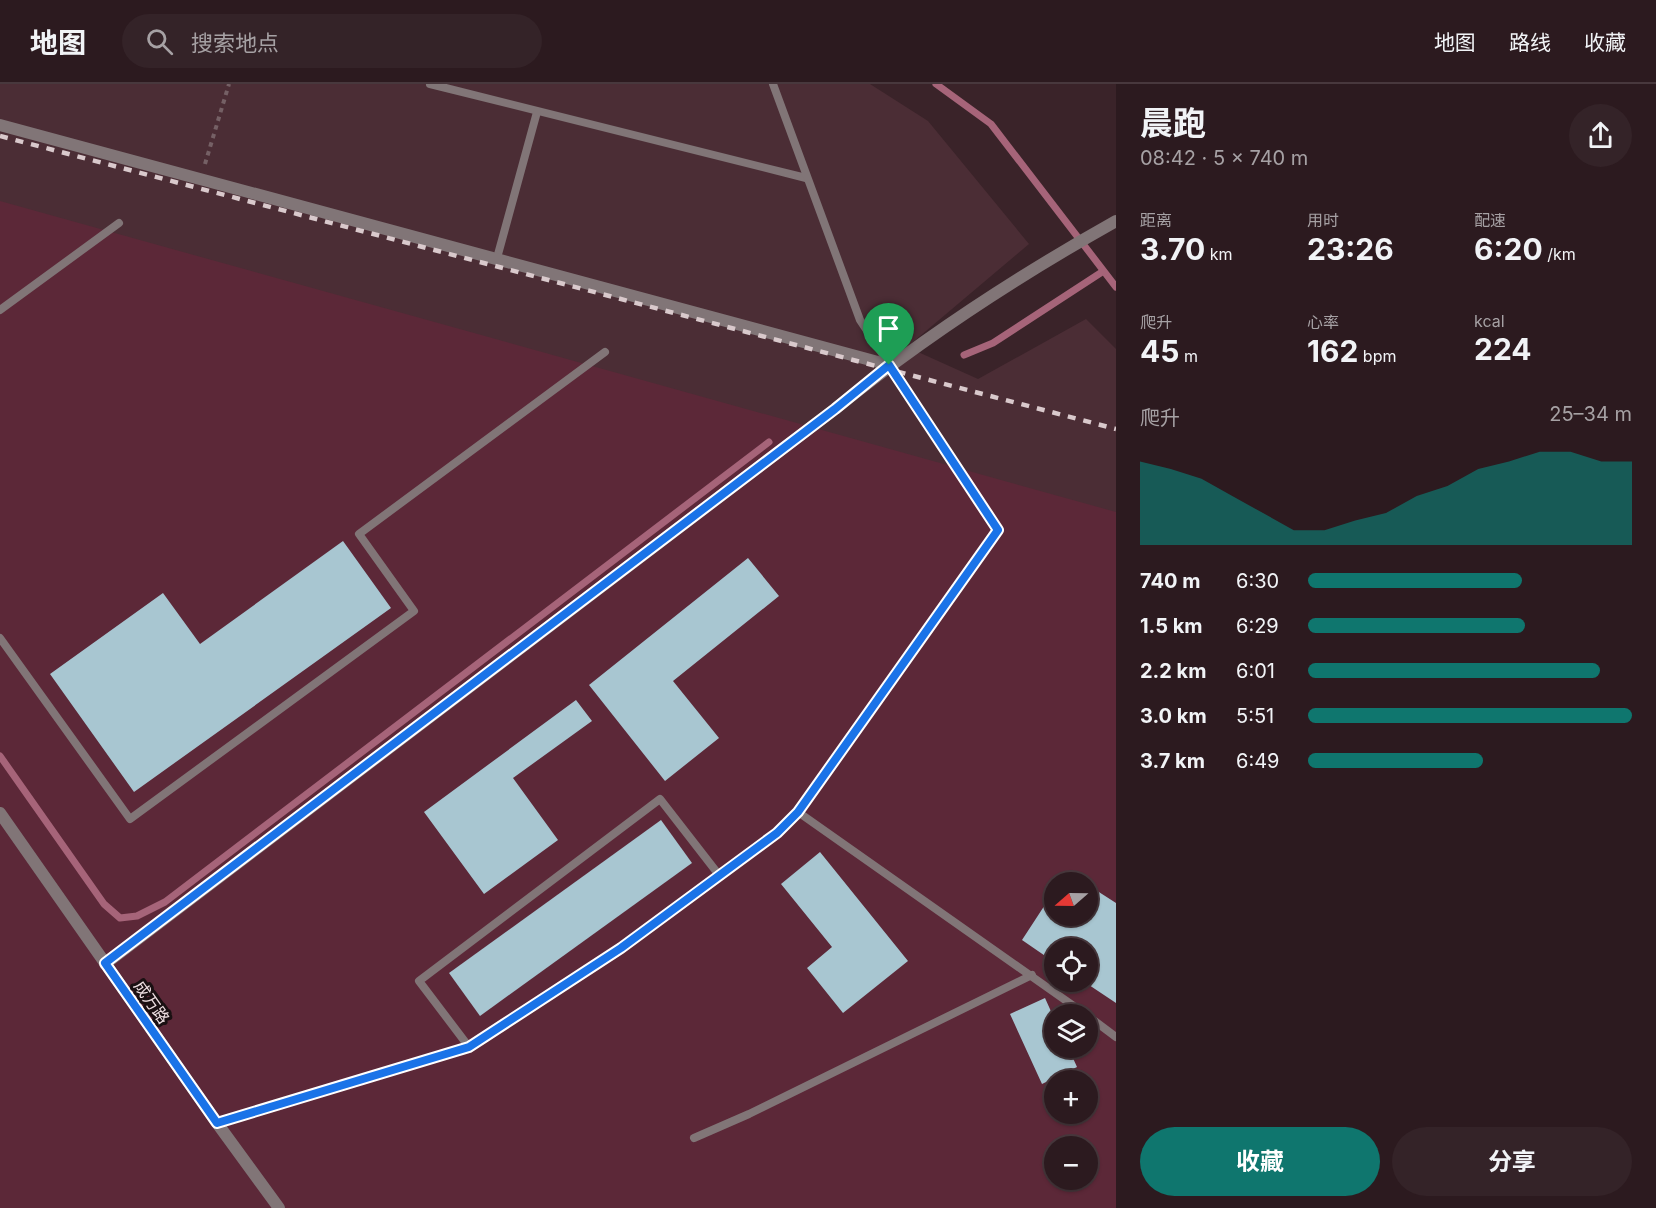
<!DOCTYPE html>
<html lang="zh">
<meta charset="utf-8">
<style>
:root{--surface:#2c1a1f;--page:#342328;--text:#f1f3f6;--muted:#a6a1a4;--line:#48383d;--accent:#0f766e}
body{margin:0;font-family:Inter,"Noto Sans SC",sans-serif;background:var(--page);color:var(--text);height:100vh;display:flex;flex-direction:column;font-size:22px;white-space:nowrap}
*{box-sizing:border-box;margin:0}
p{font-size:20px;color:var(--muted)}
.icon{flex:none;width:33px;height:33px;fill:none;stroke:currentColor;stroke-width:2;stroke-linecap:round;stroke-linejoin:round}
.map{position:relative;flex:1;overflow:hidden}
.drawer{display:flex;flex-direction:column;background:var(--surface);width:540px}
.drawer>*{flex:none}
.needle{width:39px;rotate:250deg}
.buttons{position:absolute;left:1044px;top:788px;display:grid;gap:12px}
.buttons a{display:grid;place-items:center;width:54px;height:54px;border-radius:50%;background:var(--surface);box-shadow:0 2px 4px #0004,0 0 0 2px var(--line);font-size:30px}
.pin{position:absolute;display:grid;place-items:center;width:51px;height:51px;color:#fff;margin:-62px -26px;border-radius:50% 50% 50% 0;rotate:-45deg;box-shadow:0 0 6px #0007}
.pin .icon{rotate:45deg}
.round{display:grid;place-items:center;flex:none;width:63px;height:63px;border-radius:32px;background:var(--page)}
.headline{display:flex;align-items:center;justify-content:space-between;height:102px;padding:0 24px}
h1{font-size:33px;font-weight:700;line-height:45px}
.metrics{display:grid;grid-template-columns:repeat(3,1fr);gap:9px;height:102px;padding:6px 24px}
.metrics div{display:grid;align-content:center}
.metrics b{font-size:30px;font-weight:700}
.metrics small{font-size:16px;font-weight:400}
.metrics p{font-size:16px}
.chart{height:168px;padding:12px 24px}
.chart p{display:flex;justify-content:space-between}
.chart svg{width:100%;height:108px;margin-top:6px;fill:var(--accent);opacity:.7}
.cta{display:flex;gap:12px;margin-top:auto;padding:12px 24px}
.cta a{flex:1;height:69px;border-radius:36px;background:var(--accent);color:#fff;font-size:24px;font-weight:700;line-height:69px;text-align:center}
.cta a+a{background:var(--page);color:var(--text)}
ul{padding:0 24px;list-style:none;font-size:20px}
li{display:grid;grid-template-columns:96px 72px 1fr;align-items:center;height:45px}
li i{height:15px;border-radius:8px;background:var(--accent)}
header{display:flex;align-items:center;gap:36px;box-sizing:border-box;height:84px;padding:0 30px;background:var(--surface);border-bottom:2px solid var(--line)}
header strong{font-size:28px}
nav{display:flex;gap:33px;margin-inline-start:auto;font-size:21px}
.search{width:420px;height:54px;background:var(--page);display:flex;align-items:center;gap:15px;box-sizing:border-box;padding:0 21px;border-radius:33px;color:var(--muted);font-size:22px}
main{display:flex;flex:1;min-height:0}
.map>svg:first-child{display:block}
</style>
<header>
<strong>地图</strong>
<div class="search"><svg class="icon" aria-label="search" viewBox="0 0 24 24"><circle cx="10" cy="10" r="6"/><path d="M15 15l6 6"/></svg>搜索地点</div>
<nav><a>地图</a><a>路线</a><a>收藏</a></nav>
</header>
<main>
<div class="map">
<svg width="1116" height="1124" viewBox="0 0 1116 1124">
<rect width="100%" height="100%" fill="#3a2329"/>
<path fill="#4b2d35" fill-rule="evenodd" d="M0,0H870L928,37L1029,160L907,263L978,295L1086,235L1116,265V790L1088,996H1054L0,663ZM1054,798H1088V831H1054ZM1054,864H1088V897H1054ZM1054,930H1088V963H1054Z"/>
<path fill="#5c2838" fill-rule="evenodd" d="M0,117L1116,428V1124H0ZM1054,798H1088V831H1054ZM1054,864H1088V897H1054ZM1054,930H1088V963H1054ZM1054,996H1088V1029H1054ZM1054,1062H1088V1095H1054Z"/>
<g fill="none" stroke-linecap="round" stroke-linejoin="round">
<g stroke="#a66479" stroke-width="7">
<polyline points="936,0 991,40 1116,203"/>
<polyline points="964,271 993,259 1102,188"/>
<polyline points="0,672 104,820 120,834 137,832 165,818 769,358"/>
</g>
</g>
<g fill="#a8c6d1">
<polygon points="343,457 391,524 134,708 50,590 163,509 200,560"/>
<polygon points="748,474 779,512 673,597 719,654 665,697 589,601"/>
<polygon points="576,616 592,637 513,694 558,756 484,810 424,728"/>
<polygon points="661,736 692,779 480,932 449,889"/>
<polygon points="820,768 908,877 843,929 807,884 832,863 781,800"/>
<polygon points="1068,787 1084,798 1060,798"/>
<polygon points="1088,801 1116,819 1116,919 1083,897 1088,897 1088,864 1054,864 1054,878 1022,856 1054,807 1054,831 1088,831"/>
<polygon points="1045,914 1054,934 1054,963 1068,963 1077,983 1042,1000 1010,930"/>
</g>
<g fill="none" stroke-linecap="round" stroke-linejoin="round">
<polyline stroke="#756065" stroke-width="4" stroke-dasharray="4.5 4.5" stroke-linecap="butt" points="205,80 229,0"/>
<g stroke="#817577" stroke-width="8">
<polyline points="430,0 806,94"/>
<polyline points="497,174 537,28"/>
<polyline points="0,226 119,139"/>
<polyline points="0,554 130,735 414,527 359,450 605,268"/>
<polyline points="798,728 1085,930"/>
<polyline points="1088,932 1116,953"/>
<polyline points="469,963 419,897 660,715 719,791"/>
<polyline points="217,1039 469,963 621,864 777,749 798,728 998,445 860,236 773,0"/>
<polyline points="694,1054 749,1030 1032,891"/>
</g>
<g stroke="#817577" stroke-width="12">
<polyline points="0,41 889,281"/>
<polyline points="0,729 217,1039 279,1124"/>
<path d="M105,880L835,325C923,254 1018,192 1116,137"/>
</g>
<polyline stroke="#d9c9cc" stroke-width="4.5" stroke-dasharray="8 8" stroke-linecap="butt" points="0,52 1116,345"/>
</g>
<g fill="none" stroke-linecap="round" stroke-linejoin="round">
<defs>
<polygon id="route" points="889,281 998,446 798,728 777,749 621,864 469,963 217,1039 105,879 835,325"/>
</defs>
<use href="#route" stroke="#fff" stroke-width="12"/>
<use href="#route" stroke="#1a73e8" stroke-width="8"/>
</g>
<g text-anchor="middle" stroke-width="6" stroke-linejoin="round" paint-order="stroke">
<g font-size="16" fill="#efe0e3" stroke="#1a1012">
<text transform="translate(152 918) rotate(55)" y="6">成万路</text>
</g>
</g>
</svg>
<div class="buttons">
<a><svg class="needle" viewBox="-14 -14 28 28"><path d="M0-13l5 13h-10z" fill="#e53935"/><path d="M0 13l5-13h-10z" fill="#a6a1a4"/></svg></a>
<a><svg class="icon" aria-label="locate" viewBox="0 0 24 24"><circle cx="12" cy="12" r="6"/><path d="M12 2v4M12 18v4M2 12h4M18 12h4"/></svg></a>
<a><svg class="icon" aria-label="layers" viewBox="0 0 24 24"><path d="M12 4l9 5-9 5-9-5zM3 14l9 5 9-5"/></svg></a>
<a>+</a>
<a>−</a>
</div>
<div class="pin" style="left:889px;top:281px;background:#1e9e55"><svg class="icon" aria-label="arrive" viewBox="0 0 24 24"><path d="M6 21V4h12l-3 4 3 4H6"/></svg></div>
</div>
<section class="drawer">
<div class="headline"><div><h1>晨跑</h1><p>08:42 · 5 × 740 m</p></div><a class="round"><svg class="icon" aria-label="share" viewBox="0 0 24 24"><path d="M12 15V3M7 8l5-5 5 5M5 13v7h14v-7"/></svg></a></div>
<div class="metrics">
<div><p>距离</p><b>3.70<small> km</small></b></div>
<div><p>用时</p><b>23:26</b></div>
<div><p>配速</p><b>6:20<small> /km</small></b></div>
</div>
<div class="metrics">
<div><p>爬升</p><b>45<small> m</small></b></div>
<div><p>心率</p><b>162<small> bpm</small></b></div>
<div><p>kcal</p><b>224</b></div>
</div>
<div class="chart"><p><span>爬升</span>25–34 m</p>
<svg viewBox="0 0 160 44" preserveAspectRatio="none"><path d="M0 44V10L10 13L20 17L30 24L40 31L50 38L60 38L70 34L80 31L90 24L100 20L110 13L120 10L130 6L140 6L150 10L160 10V44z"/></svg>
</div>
<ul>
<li><b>740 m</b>6:30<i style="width:66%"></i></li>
<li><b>1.5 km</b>6:29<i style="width:67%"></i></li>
<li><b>2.2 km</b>6:01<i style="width:90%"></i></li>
<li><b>3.0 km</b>5:51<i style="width:100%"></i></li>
<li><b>3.7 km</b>6:49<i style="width:54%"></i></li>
</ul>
<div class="cta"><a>收藏</a><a>分享</a></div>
</section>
</main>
